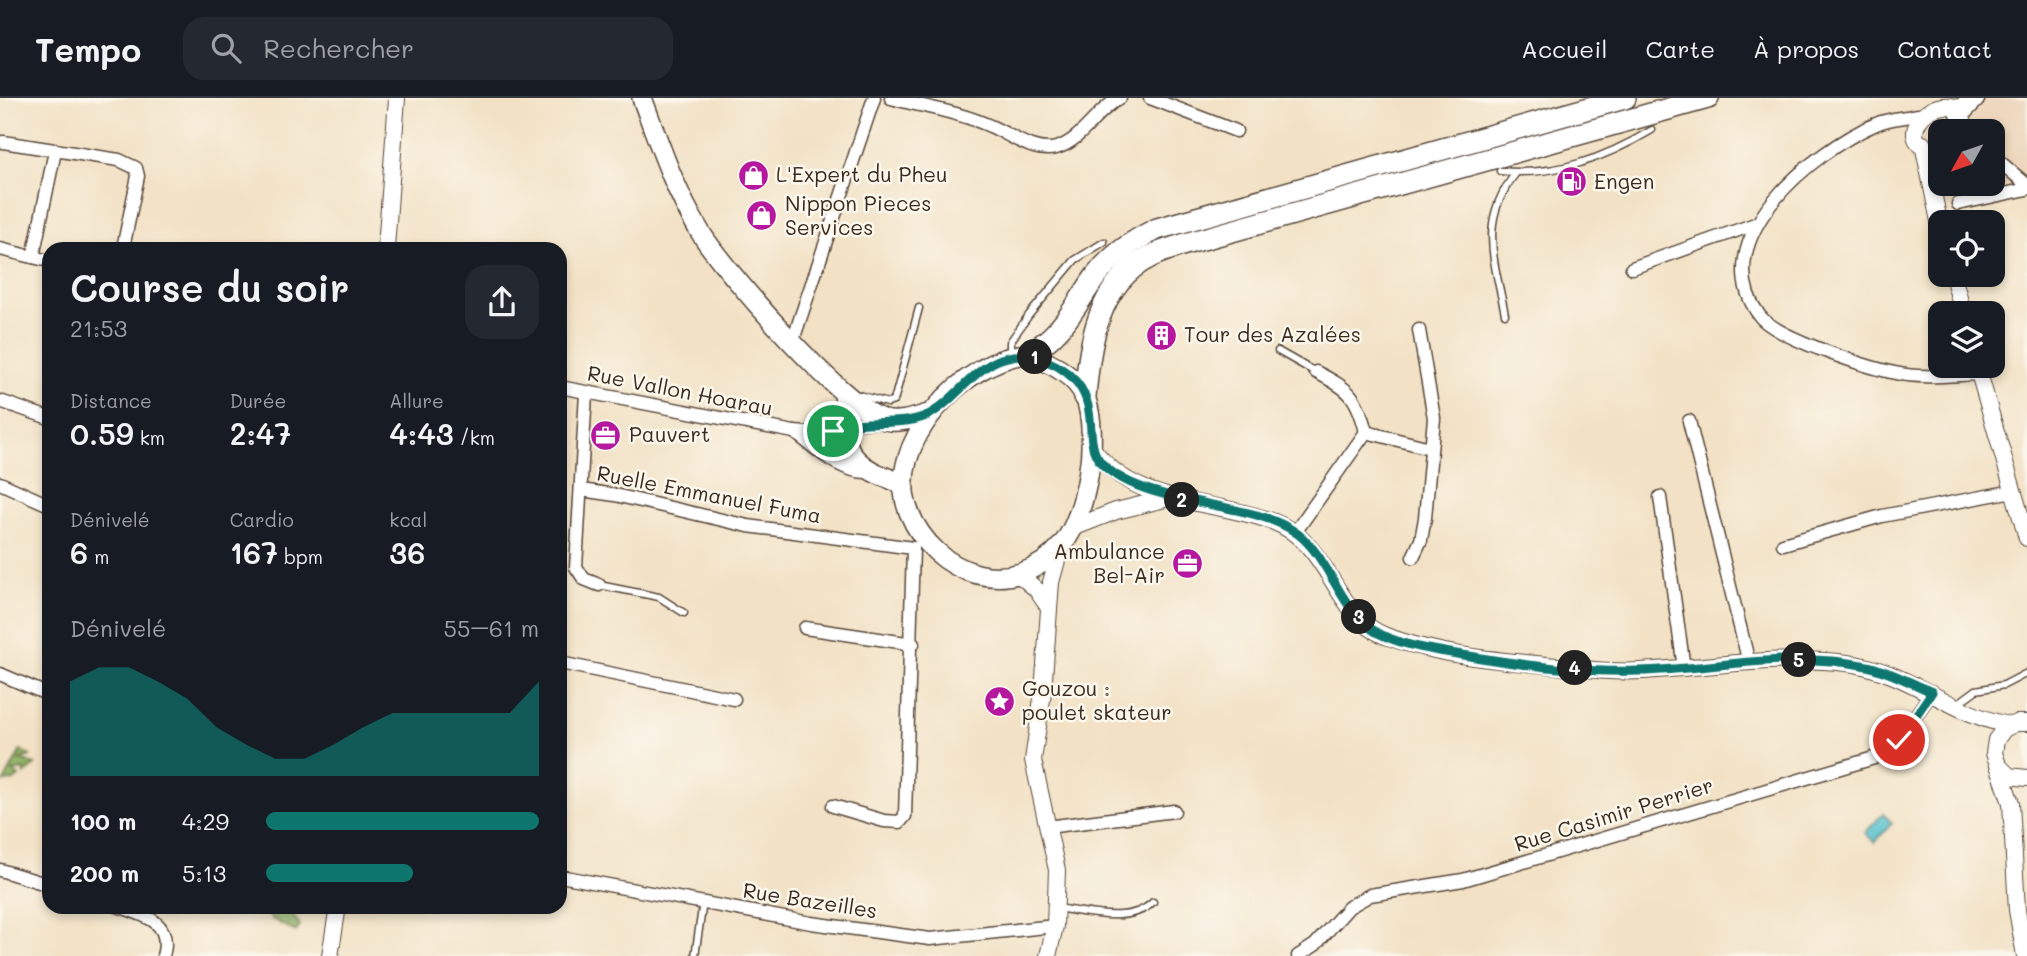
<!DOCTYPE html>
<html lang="fr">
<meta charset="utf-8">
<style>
:root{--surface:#171b24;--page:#242831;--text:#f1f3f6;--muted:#9ea1a6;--line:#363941;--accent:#0f766e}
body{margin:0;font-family:Mali,sans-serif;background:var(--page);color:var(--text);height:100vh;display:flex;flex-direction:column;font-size:26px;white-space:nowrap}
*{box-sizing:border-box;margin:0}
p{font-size:23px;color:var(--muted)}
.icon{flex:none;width:38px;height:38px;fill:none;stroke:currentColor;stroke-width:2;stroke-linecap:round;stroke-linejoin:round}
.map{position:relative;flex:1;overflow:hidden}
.details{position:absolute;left:42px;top:144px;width:525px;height:672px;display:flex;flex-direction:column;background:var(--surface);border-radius:21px;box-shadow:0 4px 10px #0003}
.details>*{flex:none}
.needle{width:46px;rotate:230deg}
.tools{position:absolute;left:1928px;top:21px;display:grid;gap:14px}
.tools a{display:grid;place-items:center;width:77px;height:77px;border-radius:14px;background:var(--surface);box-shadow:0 4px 10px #0003;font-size:35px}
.pin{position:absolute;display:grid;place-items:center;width:60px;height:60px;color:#fff;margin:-30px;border:4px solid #fff;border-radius:50%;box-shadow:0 2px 7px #0007}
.km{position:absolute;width:35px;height:35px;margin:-18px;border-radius:50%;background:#222;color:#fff;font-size:19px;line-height:35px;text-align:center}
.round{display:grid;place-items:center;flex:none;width:74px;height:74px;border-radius:21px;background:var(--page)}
.overview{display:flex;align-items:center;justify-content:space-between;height:119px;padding:0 28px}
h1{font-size:38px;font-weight:600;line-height:52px}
.figures{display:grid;grid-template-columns:repeat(3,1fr);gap:10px;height:119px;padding:7px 28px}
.figures div{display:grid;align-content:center}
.figures b{font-size:30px;font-weight:600}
.figures small{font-size:19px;font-weight:400}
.figures p{font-size:19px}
.chart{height:196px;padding:14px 28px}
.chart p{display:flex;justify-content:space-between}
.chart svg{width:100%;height:126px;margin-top:7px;fill:var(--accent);opacity:.7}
ul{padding:0 28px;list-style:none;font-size:23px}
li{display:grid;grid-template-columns:112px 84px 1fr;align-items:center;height:52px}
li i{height:18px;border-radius:9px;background:var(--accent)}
header{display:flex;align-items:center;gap:42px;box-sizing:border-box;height:98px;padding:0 35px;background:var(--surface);border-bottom:2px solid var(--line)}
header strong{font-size:33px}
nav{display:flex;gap:38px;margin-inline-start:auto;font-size:24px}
.search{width:490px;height:63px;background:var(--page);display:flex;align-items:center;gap:18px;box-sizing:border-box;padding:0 24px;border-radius:21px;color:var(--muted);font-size:26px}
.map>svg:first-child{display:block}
</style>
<header>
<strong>Tempo</strong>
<div class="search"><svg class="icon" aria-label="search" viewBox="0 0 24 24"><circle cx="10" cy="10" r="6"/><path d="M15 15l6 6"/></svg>Rechercher</div>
<nav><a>Accueil</a><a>Carte</a><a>À propos</a><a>Contact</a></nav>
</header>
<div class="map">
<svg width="2027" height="858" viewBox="0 0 2027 858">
<rect width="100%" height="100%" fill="#fbf7ec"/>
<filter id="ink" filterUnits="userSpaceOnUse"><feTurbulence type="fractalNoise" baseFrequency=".0143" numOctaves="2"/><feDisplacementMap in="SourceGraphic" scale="14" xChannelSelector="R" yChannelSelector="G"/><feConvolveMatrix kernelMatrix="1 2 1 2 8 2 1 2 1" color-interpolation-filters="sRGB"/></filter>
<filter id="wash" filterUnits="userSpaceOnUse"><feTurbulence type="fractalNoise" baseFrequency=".00686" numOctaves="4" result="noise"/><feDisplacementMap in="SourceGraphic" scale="28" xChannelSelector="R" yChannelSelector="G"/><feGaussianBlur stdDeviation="1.57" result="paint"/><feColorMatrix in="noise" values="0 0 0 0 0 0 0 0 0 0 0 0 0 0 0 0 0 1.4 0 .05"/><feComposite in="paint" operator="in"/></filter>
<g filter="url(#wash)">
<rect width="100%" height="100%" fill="#f2e1c4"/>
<polygon fill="#ebd3b8" points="1960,0 2027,0 2027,84 1989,91 1987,86 1993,86 1993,33 1970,33"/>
<g fill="#90b368" stroke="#666e43" stroke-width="2">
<polygon points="21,652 30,658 19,662 35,667 24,677 24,671 13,673 19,678 14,683 4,684"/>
<polygon points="261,809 287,809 300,827 296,834 272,821"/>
</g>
<polygon fill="#56c3cd" stroke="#487676" stroke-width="2" points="1883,716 1892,725 1875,744 1865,735"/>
</g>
<g filter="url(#ink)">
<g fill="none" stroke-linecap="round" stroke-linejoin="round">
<defs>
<g id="lane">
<path d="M1500,73C1555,79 1605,60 1652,32"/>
<path d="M1505,216C1494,161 1478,122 1516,75"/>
<polyline points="1278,253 1315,274"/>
<polyline points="1010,257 1010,244 1029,217 1075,162 1104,144"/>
<polyline points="859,297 888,305 894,303 919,210"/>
<polyline points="599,487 659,499 684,515"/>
<polyline points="1957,606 1976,592 2004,587 2027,575"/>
<path d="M1057,810C1086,814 1130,827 1153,804"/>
<polyline points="695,858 703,804"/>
</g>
<g id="street">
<path d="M891,0C923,9 960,14 990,28C1010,36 1033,56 1056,50C1082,43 1096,12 1120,0"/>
<polyline points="1150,0 1236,33"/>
<path d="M1917,17C1904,20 1889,20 1876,26C1813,53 1704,141 1759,217C1774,239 1867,269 1895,275C1922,281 1952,277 1979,276"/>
<polyline points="3,44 119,62 136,70 138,78 123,150"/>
<polyline points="1993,58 2027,87"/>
<polyline points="1958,106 2027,91"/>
<polyline points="0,151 49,163"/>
<polyline points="33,159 55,53"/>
<polyline points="1632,170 1758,125"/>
<polyline points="793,242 874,0"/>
<path d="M1316,274C1349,291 1357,297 1366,334"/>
<polyline points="560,289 794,334 823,336 845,327 882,323"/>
<polyline points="586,295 576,469 584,481 599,487"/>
<polyline points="0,303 49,320"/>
<polyline points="1689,323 1749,565"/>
<path d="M794,334C816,350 840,375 869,374"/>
<polyline points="0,385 49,407"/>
<polyline points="581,392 615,397 748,428 913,450"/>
<polyline points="1660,399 1684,570"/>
<polyline points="1296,433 1366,334 1430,350"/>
<polyline points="1783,446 1882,418 2013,393"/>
<polyline points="1413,459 1421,442 1425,420 1434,320 1419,232"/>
<polyline points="805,530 913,546"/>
<polyline points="560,565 734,601"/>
<polyline points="0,576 49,597"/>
<polyline points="833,708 884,723 900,724 905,718 913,450"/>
<polyline points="1047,729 1174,713"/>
<polyline points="0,772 49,787"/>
<polyline points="560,778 811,825 930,841 1055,828"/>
<path d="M117,808C144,817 173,823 163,858"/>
<polyline points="1298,858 1315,847 1349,809 1370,797 1463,782 1874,660 1899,642 1932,594"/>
</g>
<g id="secondary">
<polyline points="1923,46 1941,133"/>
<path d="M1941,53C1892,50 1922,0 1954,9C1962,15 1965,23 1963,33"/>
<polyline points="386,150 397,0"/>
<polyline points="1953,177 1963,215"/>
<polyline points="1977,268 2027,440"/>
<path d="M1090,347C1134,411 1209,399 1274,424C1331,445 1334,519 1386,538C1437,557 1493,562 1547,567C1578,570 1610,575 1642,573C1710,569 1779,557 1847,565C1907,572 1952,617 2009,627"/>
<polyline points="1075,429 1116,413 1169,400"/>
<polyline points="1017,475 1036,491 1049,510"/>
<polyline points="1999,668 2009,678 2027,680"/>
<polyline points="330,858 338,808"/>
<polyline points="1048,858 1055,828 1057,772 1033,662 1043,594 1051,484 1061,448"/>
<polyline points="2025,858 2017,812 2011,705 1994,655 1996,642 2004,631 2016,625 2027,625"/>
</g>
<g id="primary">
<path d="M642,0C659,45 674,91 699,132C722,171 845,311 885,322C900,326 917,319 932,315"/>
<path d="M1027,256C1049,264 1076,277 1085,299C1100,336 1087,417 1062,447C1013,504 935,478 909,414C882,348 964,261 1027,256Z"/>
<path d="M844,297C850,330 835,353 872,373C882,379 892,380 902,387"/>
</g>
<g id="highway">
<polyline points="1960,14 1974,0"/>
<path d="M1027,256C1062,238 1074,209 1096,178C1111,158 1134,142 1157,131L1625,0"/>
<path d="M1085,299C1089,248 1097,185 1150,159C1161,153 1174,150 1185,146L1708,0"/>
</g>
</defs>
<use href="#lane" stroke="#564537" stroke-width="9"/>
<use href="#street" stroke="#564537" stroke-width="15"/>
<use href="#secondary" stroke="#564537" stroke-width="18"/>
<use href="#primary" stroke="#564537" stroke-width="22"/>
<use href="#highway" stroke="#564537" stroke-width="24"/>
<use href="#lane" stroke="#fff" stroke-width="6"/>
<use href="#street" stroke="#fff" stroke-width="12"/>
<use href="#secondary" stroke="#fff" stroke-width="16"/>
<use href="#primary" stroke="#fff" stroke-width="19"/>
<use href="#highway" stroke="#fff" stroke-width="21"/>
</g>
</g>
<g fill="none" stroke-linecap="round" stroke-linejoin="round" filter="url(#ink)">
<defs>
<path id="route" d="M833,333C864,317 902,332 932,315C955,301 971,275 996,263C1027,248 1074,267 1086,301C1098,336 1078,357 1123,381C1172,408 1260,406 1298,436C1333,463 1340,518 1382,537C1410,550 1445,554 1475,559C1528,568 1585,575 1639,573C1715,571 1792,552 1867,568C1889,573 1911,585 1932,594L1899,642"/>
</defs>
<use href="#route" stroke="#fff" stroke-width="14"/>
<use href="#route" stroke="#0f766e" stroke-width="9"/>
</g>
<defs>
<symbol id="shop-disc" viewBox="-11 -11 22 22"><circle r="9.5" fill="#b5179e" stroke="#fbf7ec"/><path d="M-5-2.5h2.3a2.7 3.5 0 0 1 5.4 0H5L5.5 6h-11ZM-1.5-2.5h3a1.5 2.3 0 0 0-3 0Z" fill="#fff"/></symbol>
<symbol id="fuel-disc" viewBox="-11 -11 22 22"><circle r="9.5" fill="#b5179e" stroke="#fbf7ec"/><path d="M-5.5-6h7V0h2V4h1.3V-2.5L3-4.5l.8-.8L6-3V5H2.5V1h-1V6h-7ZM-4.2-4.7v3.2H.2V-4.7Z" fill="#fff"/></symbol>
<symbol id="building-disc" viewBox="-11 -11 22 22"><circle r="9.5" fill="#b5179e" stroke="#fbf7ec"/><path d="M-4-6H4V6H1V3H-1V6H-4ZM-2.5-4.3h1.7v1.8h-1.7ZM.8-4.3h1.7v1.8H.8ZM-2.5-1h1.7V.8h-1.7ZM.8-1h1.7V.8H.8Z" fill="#fff"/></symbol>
<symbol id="office-disc" viewBox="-11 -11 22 22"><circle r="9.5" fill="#b5179e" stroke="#fbf7ec"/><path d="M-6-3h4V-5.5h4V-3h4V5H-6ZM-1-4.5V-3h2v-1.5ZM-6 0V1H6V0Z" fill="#fff"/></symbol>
<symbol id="sight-disc" viewBox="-11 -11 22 22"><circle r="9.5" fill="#b5179e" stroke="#fbf7ec"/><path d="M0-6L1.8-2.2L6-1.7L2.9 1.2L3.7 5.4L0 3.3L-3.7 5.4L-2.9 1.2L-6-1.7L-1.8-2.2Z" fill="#fff"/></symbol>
</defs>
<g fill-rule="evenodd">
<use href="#shop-disc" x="736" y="60" width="35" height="35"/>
<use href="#fuel-disc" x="1554" y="66" width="35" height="35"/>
<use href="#shop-disc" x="744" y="100" width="35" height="35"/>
<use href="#building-disc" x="1144" y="220" width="35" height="35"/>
<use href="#office-disc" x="588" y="320" width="35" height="35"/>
<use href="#office-disc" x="1170" y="448" width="35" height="35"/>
<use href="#sight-disc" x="982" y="586" width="35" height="35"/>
</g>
<g text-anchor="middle" stroke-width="5" stroke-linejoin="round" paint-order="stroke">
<g font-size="21" fill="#3b2a1e" stroke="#fbf7ec" text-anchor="start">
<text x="776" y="84">L'Expert du Pheu</text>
<text x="1594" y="91">Engen</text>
<text x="785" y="113">Nippon Pieces<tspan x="785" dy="24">Services</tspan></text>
<text x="1184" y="244">Tour des Azalées</text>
<text x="629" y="344">Pauvert</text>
<text x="1165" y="461" text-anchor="end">Ambulance<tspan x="1165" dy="24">Bel-Air</tspan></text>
<text x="1022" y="598">Gouzou :<tspan x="1022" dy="24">poulet skateur</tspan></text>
</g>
<g font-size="21" fill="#3b2a1e" stroke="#fbf7ec">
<text transform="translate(680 293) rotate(11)" y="7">Rue Vallon Hoarau</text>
<text transform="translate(709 397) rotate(11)" y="7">Ruelle Emmanuel Fuma</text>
<text transform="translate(1614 717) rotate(-17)" y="7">Rue Casimir Perrier</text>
<text transform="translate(810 803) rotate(9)" y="7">Rue Bazeilles</text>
</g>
</g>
</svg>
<div class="tools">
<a><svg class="needle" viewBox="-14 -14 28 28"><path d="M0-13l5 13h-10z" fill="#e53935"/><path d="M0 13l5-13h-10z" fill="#9ea1a6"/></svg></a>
<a><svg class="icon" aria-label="locate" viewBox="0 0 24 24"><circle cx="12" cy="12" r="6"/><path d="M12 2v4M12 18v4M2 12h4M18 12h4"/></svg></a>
<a><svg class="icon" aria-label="layers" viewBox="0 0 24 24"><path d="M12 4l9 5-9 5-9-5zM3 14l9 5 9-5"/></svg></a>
</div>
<div class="pin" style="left:833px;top:333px;background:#1e9e55"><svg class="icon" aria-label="arrive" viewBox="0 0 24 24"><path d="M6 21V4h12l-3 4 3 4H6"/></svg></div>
<div class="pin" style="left:1899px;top:642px;background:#d93025"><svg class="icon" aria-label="check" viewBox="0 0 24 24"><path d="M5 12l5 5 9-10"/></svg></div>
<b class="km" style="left:1035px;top:259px">1</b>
<b class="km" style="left:1182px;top:402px">2</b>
<b class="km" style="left:1359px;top:519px">3</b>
<b class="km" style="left:1575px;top:570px">4</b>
<b class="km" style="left:1799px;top:562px">5</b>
<section class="details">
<div class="overview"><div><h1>Course du soir</h1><p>21:53</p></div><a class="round"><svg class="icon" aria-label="share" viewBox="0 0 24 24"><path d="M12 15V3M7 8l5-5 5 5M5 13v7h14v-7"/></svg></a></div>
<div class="figures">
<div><p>Distance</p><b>0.59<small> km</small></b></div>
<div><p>Durée</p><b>2:47</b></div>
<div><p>Allure</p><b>4:43<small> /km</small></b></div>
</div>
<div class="figures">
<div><p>Dénivelé</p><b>6<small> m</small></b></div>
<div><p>Cardio</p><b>167<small> bpm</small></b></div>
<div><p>kcal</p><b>36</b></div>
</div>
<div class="chart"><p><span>Dénivelé</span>55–61 m</p>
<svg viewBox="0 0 160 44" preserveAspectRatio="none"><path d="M0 44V11L10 6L20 6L30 11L40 17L50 27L60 33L70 38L80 38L90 33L100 27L110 22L120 22L130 22L140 22L150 22L160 11V44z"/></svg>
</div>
<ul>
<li><b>100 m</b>4:29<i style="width:100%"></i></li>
<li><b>200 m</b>5:13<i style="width:54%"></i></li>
</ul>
</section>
</div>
